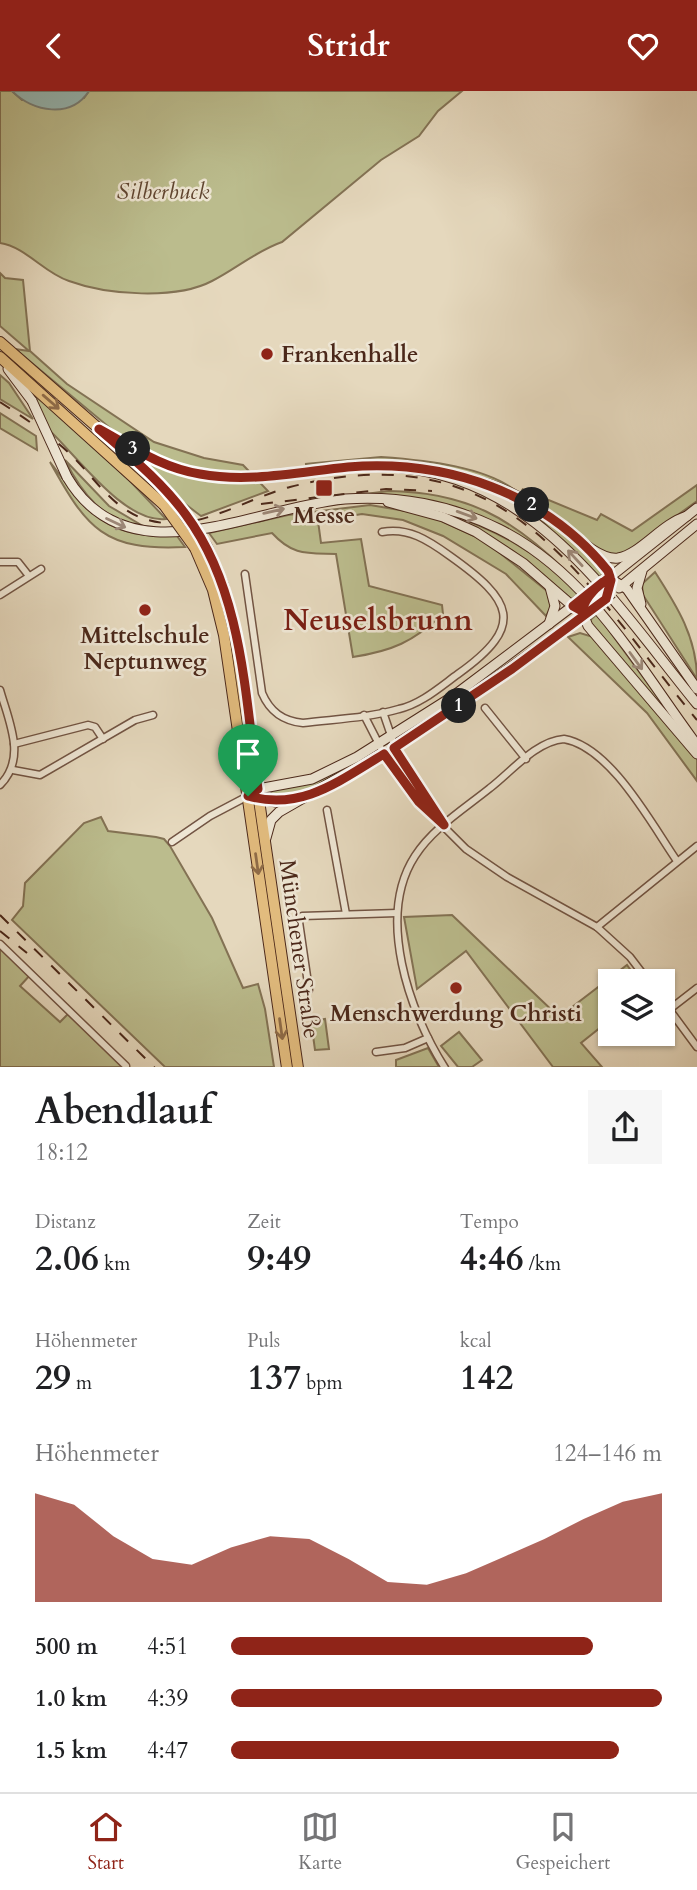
<!DOCTYPE html>
<html lang="de">
<meta charset="utf-8">
<style>
:root{--surface:#fff;--page:#f6f6f6;--text:#202124;--muted:#757577;--line:#e0e0e0;--accent:#8f2418}
body{margin:0;font-family:Cardo,serif;background:var(--page);color:var(--text);height:100vh;display:flex;flex-direction:column;font-size:26px;white-space:nowrap}
*{box-sizing:border-box;margin:0}
p{font-size:23px;color:var(--muted)}
.icon{flex:none;width:38px;height:38px;fill:none;stroke:currentColor;stroke-width:2;stroke-linecap:round;stroke-linejoin:round}
.map{position:relative;height:976px;overflow:hidden}
.drawer{display:flex;flex-direction:column;background:var(--surface);flex:1}
.drawer>*{flex:none}
.fabs{position:absolute;left:598px;top:878px;display:grid;gap:14px}
.fabs a{display:grid;place-items:center;width:77px;height:77px;border-radius:0px;background:var(--surface);box-shadow:0 2px 5px #0004;font-size:35px}
.pin{position:absolute;display:grid;place-items:center;width:60px;height:60px;color:#fff;margin:-72px -30px;border-radius:50% 50% 50% 0;rotate:-45deg;box-shadow:0 0 7px #0007}
.pin .icon{rotate:45deg}
.km{position:absolute;width:35px;height:35px;margin:-18px;border-radius:50%;background:#222;color:#fff;font-size:19px;line-height:35px;text-align:center}
.round{display:grid;place-items:center;flex:none;width:74px;height:74px;border-radius:0px;background:var(--page)}
.headline{display:flex;align-items:center;justify-content:space-between;height:119px;padding:0 35px}
h1{font-size:38px;font-weight:600;line-height:52px}
.metrics{display:grid;grid-template-columns:repeat(3,1fr);gap:10px;height:119px;padding:7px 35px}
.metrics div{display:grid;align-content:center}
.metrics b{font-size:35px;font-weight:600}
.metrics small{font-size:19px;font-weight:400}
.metrics p{font-size:19px}
.chart{height:196px;padding:14px 35px}
.chart p{display:flex;justify-content:space-between}
.chart svg{width:100%;height:126px;margin-top:7px;fill:var(--accent);opacity:.7}
ul{padding:0 35px;list-style:none;font-size:23px}
li{display:grid;grid-template-columns:112px 84px 1fr;align-items:center;height:52px}
li i{height:18px;border-radius:9px;background:var(--accent)}
header{display:flex;justify-content:space-between;align-items:center;height:91px;padding:0 35px;background:var(--accent);color:#fff;font-size:32px;font-weight:600}
.menu{display:flex;justify-content:space-around;align-items:center;height:98px;border-top:2px solid var(--line);background:var(--surface);font-size:19px;color:var(--muted)}
.menu a{display:grid;justify-items:center;gap:4px}
.menu .current{color:var(--accent)}
.map>svg:first-child{display:block}
</style>
<header><svg class="icon" aria-label="back" viewBox="0 0 24 24"><path d="M15 5l-7 7 7 7"/></svg>Stridr<svg class="icon" aria-label="heart" viewBox="0 0 24 24"><path d="M12 20l-8-8c-3-5 5-10 8-4 3-6 11-1 8 4z"/></svg></header>
<div class="map">
<svg width="697" height="977" viewBox="0 0 697 977">
<rect width="100%" height="100%" fill="#e5d8bd"/>
<filter id="stains"><feTurbulence type="fractalNoise" baseFrequency=".00286" numOctaves="4"/><feColorMatrix values="0 0 0 0 .2 0 0 0 0 .09 0 0 0 0 .02 0 0 0 .5 -.17"/></filter>
<radialGradient id="worn" r=".72"><stop offset=".6" stop-color="#630" stop-opacity="0"/><stop offset="1" stop-color="#630" stop-opacity=".3"/></radialGradient>
<g fill="#bbbc8d" stroke="#837254" stroke-width="2">
<path d="M0,0H12L22,9L84,7L89,0H462L438,20L419,45L381,69L282,151C256,160 236,178 212,190C176,209 107,204 69,190C44,182 26,156 0,152Z"/>
<path d="M0,182L5,187L23,189L30,260L67,293L154,351L204,367L243,374L268,400L201,425C176,406 139,380 127,351L15,258L29,260L0,235Z"/>
<polygon points="0,284 9,292 33,328 0,308"/>
<path d="M25,292L129,389L166,428C125,433 77,365 49,339C39,329 32,306 25,292Z"/>
<polygon points="0,322 36,345 37,359 0,337"/>
<path d="M381,366C423,369 491,375 522,405L478,385L416,370L305,373Z"/>
<path d="M65,369L109,415L143,435C103,430 82,403 65,369Z"/>
<path d="M50,371C91,424 104,447 177,445L185,456C104,460 87,438 50,371Z"/>
<polygon points="697,394 697,410 624,463 608,465 541,416 522,398 597,429 601,423 632,440"/>
<path d="M491,397C535,417 574,444 605,481L598,487L540,428Z"/>
<path d="M389,400C466,401 512,427 566,480L539,458L492,431L357,404Z"/>
<path d="M370,414L429,424L485,450L547,500L551,516L546,525L506,483L443,445L403,429L362,423L318,430L321,452L361,448L369,495L442,514L443,523C413,551 392,560 353,566L336,463C307,462 293,465 272,442L217,453L209,442L288,424Z"/>
<path d="M438,419C494,438 537,459 579,503L571,508L513,460Z"/>
<path d="M655,481C677,515 697,547 697,588L643,504L642,493Z"/>
<polygon points="597,523 694,656 691,660 697,668 697,690 647,622 568,546 580,542 593,546 588,531"/>
<path d="M369,662L371,665C339,682 309,705 272,709L271,699Z"/>
<polygon points="101,726 108,740 156,746 164,748 170,755 212,827 243,897 258,893 265,918 274,976 165,976 12,829 23,815 25,792 84,732"/>
<polygon points="452,824 559,926 627,874 639,891 611,891 611,928 581,952 602,976 553,976 466,860 417,898 404,826"/>
<polygon points="0,856 31,883 20,895 60,931 70,921 125,976 0,976"/>
<polygon points="325,928 329,958 315,959 311,930"/>
<polygon points="459,941 482,969 472,976 458,976 441,955"/>
<polygon points="428,957 439,976 396,976 396,969"/>
</g>
<path fill="#96b9b6" stroke="#787f78" stroke-width="2" d="M12,0H89C71,28 33,21 12,0Z"/>
<g fill="none" stroke-linecap="round" stroke-linejoin="round">
<defs>
<g id="minor">
<polyline points="0,471 18,471 29,485"/>
<path d="M245,483L262,602C270,621 283,630 303,632C335,628 368,627 399,618C421,613 440,596 458,583C527,534 512,509 450,465C428,449 408,436 382,441"/>
<polyline points="0,504 41,478"/>
<path d="M0,599C9,631 27,667 0,694"/>
<polyline points="485,617 526,668"/>
<polyline points="383,621 397,662 440,727"/>
<polyline points="364,624 384,663 419,711 466,758 507,786 597,836 630,866 649,891"/>
<polyline points="14,653 88,634 95,636 103,648"/>
<polyline points="13,679 40,684 135,629 153,624"/>
<polyline points="327,719 346,823"/>
<polyline points="172,751 210,725 248,705"/>
<polyline points="597,836 697,755"/>
<polyline points="0,853 126,975"/>
<polyline points="309,899 299,831 302,825 397,822"/>
<polyline points="663,910 697,956"/>
<polyline points="670,918 697,897"/>
<polyline points="376,961 405,957 428,947"/>
<path d="M445,977C409,921 376,825 415,765C433,737 464,718 490,697C511,681 536,650 564,648C611,656 652,734 677,770"/>
</g>
<g id="secondary">
<polyline points="8,278 32,310"/>
<path d="M110,344C132,356 152,370 176,378C235,397 299,379 359,376C524,366 605,500 697,613"/>
<path d="M67,386C128,490 253,416 345,408C397,404 451,414 499,438C589,483 639,576 697,654"/>
<path d="M471,389C499,393 526,409 550,425C566,436 597,470 618,467C641,463 661,433 687,425"/>
<polyline points="388,411 443,426 476,441 523,472 576,518"/>
<polyline points="592,462 608,480 611,490"/>
<polyline points="605,490 614,490 627,498 697,598"/>
<polyline points="605,490 697,417"/>
<polyline points="619,497 697,433"/>
<polyline points="641,513 637,497 642,480"/>
<polyline points="583,523 588,535 697,663"/>
<polyline points="549,533 555,515 550,496"/>
<polyline points="252,702 258,698 312,688 357,666 452,606 582,508"/>
<polyline points="255,707 276,711 296,709"/>
<polyline points="266,747 271,729 279,721 422,639 592,519"/>
</g>
<g id="primary">
<polyline points="0,251 138,372 179,414"/>
<polyline points="0,266 164,414"/>
<polyline points="207,456 223,494 234,538 298,977"/>
<polyline points="195,457 213,499 224,544 287,977"/>
</g>
</defs>
<use href="#minor" stroke="#725443" stroke-width="9"/>
<use href="#secondary" stroke="#4b281a" stroke-width="11"/>
<use href="#primary" stroke="#4b281a" stroke-width="12"/>
<use href="#minor" stroke="#eee6d4" stroke-width="6"/>
<use href="#secondary" stroke="#eee6d4" stroke-width="9"/>
<use href="#primary" stroke="#e2bc7e" stroke-width="10"/>
<g stroke="#4b281a" stroke-width="2" stroke-dasharray="12 12" stroke-linecap="butt">
<path d="M0,311C23,326 47,342 68,361C94,385 112,419 148,429C196,443 244,408 290,396C508,340 578,485 697,629"/>
<polyline points="261,413 386,398 432,400"/>
<polyline points="0,824 155,977"/>
<polyline points="0,840 27,862"/>
</g>
<defs>
<g id="secondary-bridge">
<polyline points="32,310 67,386"/>
<polyline points="582,508 603,491"/>
<polyline points="592,519 612,502"/>
</g>
<g id="primary-bridge">
<polyline points="164,414 195,457"/>
<polyline points="179,414 207,456"/>
</g>
</defs>
<use href="#secondary-bridge" stroke="#4b281a" stroke-width="11" stroke-linecap="butt"/>
<use href="#primary-bridge" stroke="#4b281a" stroke-width="12" stroke-linecap="butt"/>
<use href="#secondary-bridge" stroke="#eee6d4" stroke-width="9"/>
<use href="#primary-bridge" stroke="#e2bc7e" stroke-width="10"/>
</g>
<defs><path id="oneway-shaft" d="M-6 0H5M1.5-3L5.5 0L1.5 3" fill="none" stroke-width="1.6" stroke-linecap="round" stroke-linejoin="round" transform="scale(1.75)"/></defs>
<g stroke="#8f6b47">
<use href="#oneway-shaft" transform="translate(51 311) rotate(41)"/>
<use href="#oneway-shaft" transform="translate(257 773) rotate(82)"/>
<use href="#oneway-shaft" transform="translate(281 938) rotate(82)"/>
</g>
<g stroke="#9c8777">
<use href="#oneway-shaft" transform="translate(274 420) rotate(-13)"/>
<use href="#oneway-shaft" transform="translate(467 424) rotate(20)"/>
<use href="#oneway-shaft" transform="translate(116 432) rotate(25)"/>
<use href="#oneway-shaft" transform="translate(575 467) rotate(-133)"/>
<use href="#oneway-shaft" transform="translate(636 570) rotate(54)"/>
</g>
<g fill="none" stroke-linecap="round" stroke-linejoin="round">
<defs>
<path id="route" d="M248,705C302,720 339,690 384,663L419,711L444,734L394,657L512,578L606,508L611,489L603,491L573,515L582,520C586,504 598,495 610,486L608,480C545,402 447,368 348,376C299,381 249,392 200,383C162,377 132,356 99,338C130,365 162,391 186,424C243,501 245,606 258,698L248,705"/>
</defs>
<use href="#route" stroke="#fff" stroke-width="14"/>
<use href="#route" stroke="#8f2418" stroke-width="9"/>
</g>
<g fill="#8f2418" stroke="#eee6d4" stroke-width="2.5">
<circle cx="267" cy="263" r="7"/>
<rect x="315" y="388" width="18" height="18" rx="3.5"/>
<circle cx="145" cy="519" r="7"/>
<circle cx="456" cy="897" r="7"/>
</g>
<g text-anchor="middle" stroke-width="5" stroke-linejoin="round" paint-order="stroke">
<g font-size="23" font-style="italic" fill="#614631" stroke="#eee6d4">
<text x="163" y="108">Silberbuck</text>
</g>
<g font-size="23" font-weight="bold" fill="#4b281a" stroke="#eee6d4">
<text x="281" y="271" text-anchor="start">Frankenhalle</text>
<text x="324" y="432">Messe</text>
<text x="145" y="552">Mittelschule<tspan x="145" dy="26">Neptunweg</tspan></text>
<text x="456" y="930">Menschwerdung Christi</text>
</g>
<g font-size="23" fill="#4b281a" stroke="#eee6d4">
<text transform="translate(300 858) rotate(82)" y="8">Münchener Straße</text>
</g>
<g font-size="30" font-weight="bold" fill="#7a1f14" stroke="#eee6d4">
<text x="378" y="539">Neuselsbrunn</text>
</g>
</g>
<rect width="100%" height="100%" filter="url(#stains)"/>
<rect width="100%" height="100%" fill="url(#worn)"/>
</svg>
<div class="fabs">
<a><svg class="icon" aria-label="layers" viewBox="0 0 24 24"><path d="M12 4l9 5-9 5-9-5zM3 14l9 5 9-5"/></svg></a>
</div>
<div class="pin" style="left:248px;top:705px;background:#1e9e55"><svg class="icon" aria-label="arrive" viewBox="0 0 24 24"><path d="M6 21V4h12l-3 4 3 4H6"/></svg></div>
<b class="km" style="left:459px;top:615px">1</b>
<b class="km" style="left:532px;top:414px">2</b>
<b class="km" style="left:133px;top:358px">3</b>
</div>
<section class="drawer">
<div class="headline"><div><h1>Abendlauf</h1><p>18:12</p></div><a class="round"><svg class="icon" aria-label="share" viewBox="0 0 24 24"><path d="M12 15V3M7 8l5-5 5 5M5 13v7h14v-7"/></svg></a></div>
<div class="metrics">
<div><p>Distanz</p><b>2.06<small> km</small></b></div>
<div><p>Zeit</p><b>9:49</b></div>
<div><p>Tempo</p><b>4:46<small> /km</small></b></div>
</div>
<div class="metrics">
<div><p>Höhenmeter</p><b>29<small> m</small></b></div>
<div><p>Puls</p><b>137<small> bpm</small></b></div>
<div><p>kcal</p><b>142</b></div>
</div>
<div class="chart"><p><span>Höhenmeter</span>124–146 m</p>
<svg viewBox="0 0 160 44" preserveAspectRatio="none"><path d="M0 44V6L10 10L20 21L30 29L40 31L50 25L60 21L70 22L80 29L90 37L100 38L110 34L120 28L130 22L140 15L150 9L160 6V44z"/></svg>
</div>
<ul>
<li><b>500 m</b>4:51<i style="width:84%"></i></li>
<li><b>1.0 km</b>4:39<i style="width:100%"></i></li>
<li><b>1.5 km</b>4:47<i style="width:90%"></i></li>
</ul>
</section>
<nav class="menu">
<a class="current"><svg class="icon" aria-label="home" viewBox="0 0 24 24"><path d="M3 11l9-7 9 7M6 9v11h12V9"/></svg>Start</a>
<a><svg class="icon" aria-label="map" viewBox="0 0 24 24"><path d="M3 6l6-2 6 2 6-2v14l-6 2-6-2-6 2zM9 4v14M15 6v14"/></svg>Karte</a>
<a><svg class="icon" aria-label="saved" viewBox="0 0 24 24"><path d="M7 4h10v16l-5-4-5 4z"/></svg>Gespeichert</a>
</nav>
